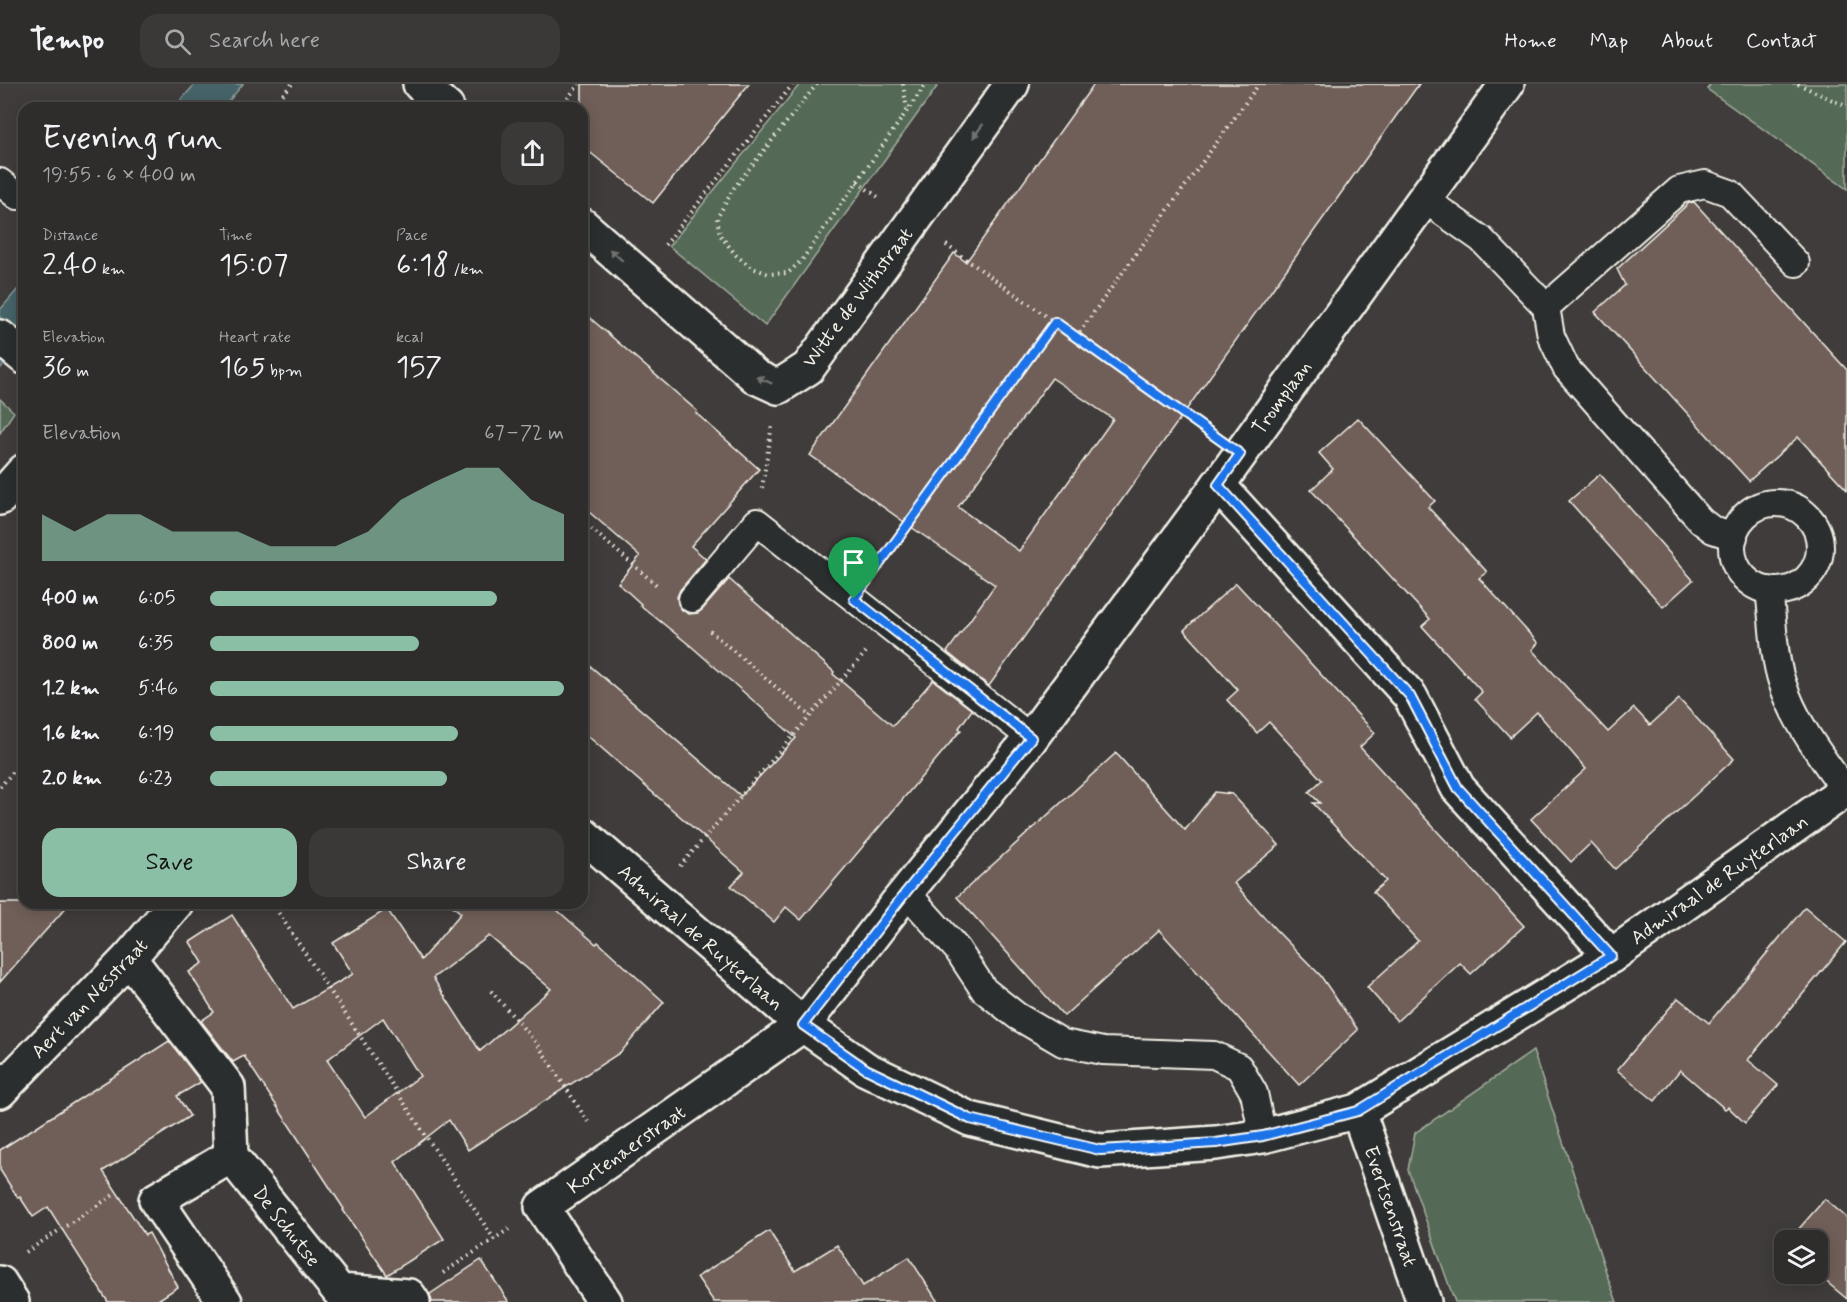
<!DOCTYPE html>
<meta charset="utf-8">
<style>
:root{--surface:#2f2d2c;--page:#3b3938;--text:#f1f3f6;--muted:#a7a8a9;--line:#4a4948;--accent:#8abfa5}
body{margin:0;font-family:Mynerve,sans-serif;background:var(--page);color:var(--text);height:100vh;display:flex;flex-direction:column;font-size:22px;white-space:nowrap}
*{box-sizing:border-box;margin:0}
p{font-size:20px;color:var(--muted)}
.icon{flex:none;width:33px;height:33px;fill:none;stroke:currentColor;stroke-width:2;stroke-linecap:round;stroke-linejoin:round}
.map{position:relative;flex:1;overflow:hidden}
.details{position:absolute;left:18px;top:18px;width:570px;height:807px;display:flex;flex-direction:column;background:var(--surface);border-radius:18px;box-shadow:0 3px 15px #0003,0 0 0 2px var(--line)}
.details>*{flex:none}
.tools{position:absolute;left:1774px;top:1146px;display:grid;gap:12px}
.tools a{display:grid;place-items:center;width:54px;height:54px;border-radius:12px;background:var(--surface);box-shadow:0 3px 15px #0003,0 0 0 2px var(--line);font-size:30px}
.pin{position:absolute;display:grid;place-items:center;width:51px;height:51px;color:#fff;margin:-62px -26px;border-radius:50% 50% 50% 0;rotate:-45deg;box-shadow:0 0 6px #0007}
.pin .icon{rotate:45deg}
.round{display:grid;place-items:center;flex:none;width:63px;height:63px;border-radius:18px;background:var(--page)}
.headline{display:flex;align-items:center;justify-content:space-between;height:102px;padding:0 24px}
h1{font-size:33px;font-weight:600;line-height:45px}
.metrics{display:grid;grid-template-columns:repeat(3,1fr);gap:9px;height:102px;padding:6px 24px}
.metrics div{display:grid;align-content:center}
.metrics b{font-size:30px;font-weight:600}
.metrics small{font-size:16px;font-weight:400}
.metrics p{font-size:16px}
.chart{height:168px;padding:12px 24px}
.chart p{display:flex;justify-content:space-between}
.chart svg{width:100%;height:108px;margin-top:6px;fill:var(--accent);opacity:.7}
.cta{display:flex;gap:12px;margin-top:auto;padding:12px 24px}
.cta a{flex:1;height:69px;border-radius:18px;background:var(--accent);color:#111;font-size:24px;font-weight:600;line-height:69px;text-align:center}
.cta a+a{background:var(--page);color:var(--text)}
ul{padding:0 24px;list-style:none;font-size:20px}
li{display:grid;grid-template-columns:96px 72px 1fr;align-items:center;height:45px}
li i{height:15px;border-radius:8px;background:var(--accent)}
header{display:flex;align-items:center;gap:36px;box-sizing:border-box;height:84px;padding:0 30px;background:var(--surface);border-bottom:2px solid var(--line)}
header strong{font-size:28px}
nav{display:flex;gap:33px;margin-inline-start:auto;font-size:21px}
.search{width:420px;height:54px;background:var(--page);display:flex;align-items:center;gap:15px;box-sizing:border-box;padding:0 21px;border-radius:18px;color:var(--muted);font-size:22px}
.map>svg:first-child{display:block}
</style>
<header>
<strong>Tempo</strong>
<div class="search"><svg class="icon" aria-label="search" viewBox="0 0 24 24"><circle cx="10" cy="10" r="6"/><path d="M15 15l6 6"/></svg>Search here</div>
<nav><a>Home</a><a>Map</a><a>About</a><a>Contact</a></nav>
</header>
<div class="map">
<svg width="1847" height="1218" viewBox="0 0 1847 1218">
<rect width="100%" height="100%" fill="#3f3c3b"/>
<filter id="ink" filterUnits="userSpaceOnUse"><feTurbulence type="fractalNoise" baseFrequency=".0167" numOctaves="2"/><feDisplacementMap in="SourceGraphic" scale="12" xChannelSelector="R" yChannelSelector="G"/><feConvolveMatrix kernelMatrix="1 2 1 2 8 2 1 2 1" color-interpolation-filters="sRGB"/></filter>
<g filter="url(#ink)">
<g fill="#546b57" stroke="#a4aea0" stroke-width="1.5">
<polygon points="800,0 939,0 765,242 669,162"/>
<polygon points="1711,0 1847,0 1847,105 1707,5"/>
<polygon points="0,315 14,328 0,349"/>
<polygon points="1533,967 1608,1194 1617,1218 1455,1218 1408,1086 1415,1049"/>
</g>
<g fill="#456467" stroke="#8b9c9b" stroke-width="1.5">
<polygon points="195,0 243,0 223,24 174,24"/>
<polygon points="24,198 24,257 0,285 0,226"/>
</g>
<g fill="#705f59" stroke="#f4f1e8" stroke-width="1.5" fill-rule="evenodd">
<polygon points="582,0 749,0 653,119 582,62"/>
<path d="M1094,0H1419L989,602L947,568L995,501L914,445L810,371L954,169L966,178ZM1052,294L1113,335L1019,467L958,423Z"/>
<polygon points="1694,118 1847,286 1847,406 1798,353 1749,397 1595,228 1625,201 1617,185 1689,119"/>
<polygon points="582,227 697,327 696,329 759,385 691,462 706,475 680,506 677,513 678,520 682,526 689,530 698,529 703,525 729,495 834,588 833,590 893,642 933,596 972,626 959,644 961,646 801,836 786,823 774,838 731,802 744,788 582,647 582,575 741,712 796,654 692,563 640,521 641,520 618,499 640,472 582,422"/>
<polygon points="1358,334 1435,417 1428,423 1487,488 1479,494 1538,559 1532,566 1608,648 1634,624 1650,641 1679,615 1734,675 1615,785 1591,759 1571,778 1531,735 1586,685 1537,628 1510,653 1475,615 1482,608 1422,542 1430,535 1311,406 1333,385 1319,369"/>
<polygon points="1600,390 1693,496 1663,523 1569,417"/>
<polygon points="1236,499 1375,649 1360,663 1524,842 1471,890 1460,879 1397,937 1367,903 1418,857 1373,808 1386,797 1313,719 1320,719 1309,708 1322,696 1269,638 1257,649 1227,616 1238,606 1184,546"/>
<polygon points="1116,669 1185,746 1215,708 1232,710 1279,761 1234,799 1275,845 1320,891 1358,946 1299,1001 1159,846 1064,932 957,813"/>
<polygon points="0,819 70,819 0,898"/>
<path d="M449,819H549L596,860L598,858L664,918L621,968L468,1066L449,1036L395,1078L444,1155L387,1191L343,1126L344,1125L244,972L233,978L201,937L214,928L189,888L203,879L190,858L232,831L293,925L353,890L333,859L387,825L421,876L461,829ZM489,852L551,905L480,967L433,894ZM383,934L420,992L365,1033L327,976Z"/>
<polygon points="1805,823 1846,858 1748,976 1778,1001 1745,1039 1728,1023 1725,1025 1680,986 1655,1017 1617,986 1678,914 1709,939"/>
<polygon points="169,957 201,998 177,1012 190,1032 103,1087 145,1151 149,1149 178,1203 155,1218 108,1218 48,1123 33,1133 20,1113 18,1114 0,1086 0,1066"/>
<polygon points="1825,1115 1847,1134 1847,1215 1817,1190 1818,1156 1789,1156"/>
<polygon points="769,1147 795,1187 837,1161 863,1202 909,1173 938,1218 714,1218 697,1193"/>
<polygon points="481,1176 509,1218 432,1218 430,1210"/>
</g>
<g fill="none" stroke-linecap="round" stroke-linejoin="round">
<defs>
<g id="lane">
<polyline points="0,98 17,112"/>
<polyline points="1424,115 1481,155 1546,223 1551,252 1566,284 1701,437 1713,446 1734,453"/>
<polyline points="1546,223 1679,106 1705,100 1730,109 1796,179"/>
<circle cx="1776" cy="463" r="44"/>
<path d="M1769,506C1773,535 1773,571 1782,598C1795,639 1821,672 1845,706"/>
<polyline points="692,515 757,438 1031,654"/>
<polyline points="906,808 957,865 984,906 1017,932 1063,959 1103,967 1214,971 1239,983 1254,1009 1263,1052"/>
</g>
<g id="street">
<polyline points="420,0 447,24"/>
<polyline points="582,141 756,293 778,303 808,284 1012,0"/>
<polyline points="0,253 24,273"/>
<polyline points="1218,401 1410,612 1458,704 1611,872"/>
<polyline points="0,414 24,387"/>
<polyline points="582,750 803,941 866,985 970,1035 1100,1067 1216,1059 1263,1052 1358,1027 1611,872 1847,705"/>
<polyline points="129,874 228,1003 231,1072 339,1207 409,1212 413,1218"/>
<polyline points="0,1007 129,874 176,819"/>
<polyline points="1358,1027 1424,1218"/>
<polyline points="0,1199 12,1218"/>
<polyline points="225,1218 156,1116 231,1072"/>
<polyline points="605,1218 542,1123 803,941 895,822 1031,654 1218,401 1507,0"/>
</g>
</defs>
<use href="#lane" stroke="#f4f1e8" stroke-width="30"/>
<use href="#street" stroke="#f4f1e8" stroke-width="38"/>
<g stroke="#f4f1e8" stroke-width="4" stroke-dasharray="1.5 4.5" stroke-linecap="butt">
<polyline points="817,0 734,104 717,134 720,151 736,171 752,184 769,190 788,189 802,176 926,0"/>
<polyline points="903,0 907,26"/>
<polyline points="1798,0 1847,23"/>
<polyline points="271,24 292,0"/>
<polyline points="560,24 579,0"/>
<polyline points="857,98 881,115"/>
<polyline points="665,161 793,0"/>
<polyline points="946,161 1209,348"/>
<polyline points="1076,253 1259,0"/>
<polyline points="762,404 772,341"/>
<polyline points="582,437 659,503"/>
<polyline points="875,485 1055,238"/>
<polyline points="710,547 810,632"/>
<polyline points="0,703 24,675"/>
<polyline points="680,782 866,568"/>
<polyline points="272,819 494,1155"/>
<polyline points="491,907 538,961 590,1041"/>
<polyline points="26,1168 115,1110"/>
<polyline points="443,1189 509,1145"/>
</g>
<use href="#lane" stroke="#2a2d2e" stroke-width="26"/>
<use href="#street" stroke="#2a2d2e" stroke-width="33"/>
</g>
<defs><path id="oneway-solid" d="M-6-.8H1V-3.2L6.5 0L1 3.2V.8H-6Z" transform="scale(1.5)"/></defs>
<g fill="#71726f">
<use href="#oneway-solid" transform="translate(978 47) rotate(126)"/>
<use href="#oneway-solid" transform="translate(616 171) rotate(-139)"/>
<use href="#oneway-solid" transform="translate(764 296) rotate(-156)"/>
</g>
</g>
<g fill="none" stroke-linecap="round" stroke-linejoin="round" filter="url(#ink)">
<defs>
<polygon id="route" points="1055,238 1240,370 1218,401 1410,612 1458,704 1611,872 1358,1027 1263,1052 1216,1059 1100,1066 970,1035 866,985 803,941 906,808 1031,654 854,515"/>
</defs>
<use href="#route" stroke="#fff" stroke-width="12"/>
<use href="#route" stroke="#1a73e8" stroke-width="8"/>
</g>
<g text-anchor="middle" stroke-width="5" stroke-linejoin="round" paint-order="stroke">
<g font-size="20" fill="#f4f1e8" stroke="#2a2d2e">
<text transform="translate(857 213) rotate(-53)" y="7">Witte de Withstraat</text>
<text transform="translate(1281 313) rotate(-54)" y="7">Tromplaan</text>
<text transform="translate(1719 795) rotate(-35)" y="7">Admiraal de Ruyterlaan</text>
<text transform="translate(701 853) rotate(41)" y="7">Admiraal de Ruyterlaan</text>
<text transform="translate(89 914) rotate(-46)" y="7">Aert van Nesstraat</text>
<text transform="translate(626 1065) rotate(-35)" y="7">Kortenaerstraat</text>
<text transform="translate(1391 1122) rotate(71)" y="7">Evertsenstraat</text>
<text transform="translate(287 1142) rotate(52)" y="7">De Schutse</text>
</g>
</g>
</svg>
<div class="tools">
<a><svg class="icon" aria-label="layers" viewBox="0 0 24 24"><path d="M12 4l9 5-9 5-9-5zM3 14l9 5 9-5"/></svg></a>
</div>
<div class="pin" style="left:854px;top:515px;background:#1e9e55"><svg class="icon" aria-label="arrive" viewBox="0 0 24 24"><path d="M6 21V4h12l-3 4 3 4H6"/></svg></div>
<section class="details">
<div class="headline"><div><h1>Evening run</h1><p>19:55 · 6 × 400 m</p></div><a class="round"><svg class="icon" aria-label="share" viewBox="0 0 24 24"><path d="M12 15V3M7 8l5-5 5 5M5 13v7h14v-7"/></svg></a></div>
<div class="metrics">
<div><p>Distance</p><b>2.40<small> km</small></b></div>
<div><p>Time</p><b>15:07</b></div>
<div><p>Pace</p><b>6:18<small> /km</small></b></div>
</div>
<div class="metrics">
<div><p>Elevation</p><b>36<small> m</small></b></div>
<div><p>Heart rate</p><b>165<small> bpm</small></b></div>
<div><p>kcal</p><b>157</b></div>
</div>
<div class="chart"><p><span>Elevation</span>67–72 m</p>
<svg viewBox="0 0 160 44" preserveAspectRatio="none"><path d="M0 44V25L10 32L20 25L30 25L40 32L50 32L60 32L70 38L80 38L90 38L100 32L110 19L120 12L130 6L140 6L150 19L160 25V44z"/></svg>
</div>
<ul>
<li><b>400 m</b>6:05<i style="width:81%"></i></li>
<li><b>800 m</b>6:35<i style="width:59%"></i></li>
<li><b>1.2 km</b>5:46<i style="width:100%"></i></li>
<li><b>1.6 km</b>6:19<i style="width:70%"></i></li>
<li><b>2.0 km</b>6:23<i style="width:67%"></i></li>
</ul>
<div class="cta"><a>Save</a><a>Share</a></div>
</section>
</div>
